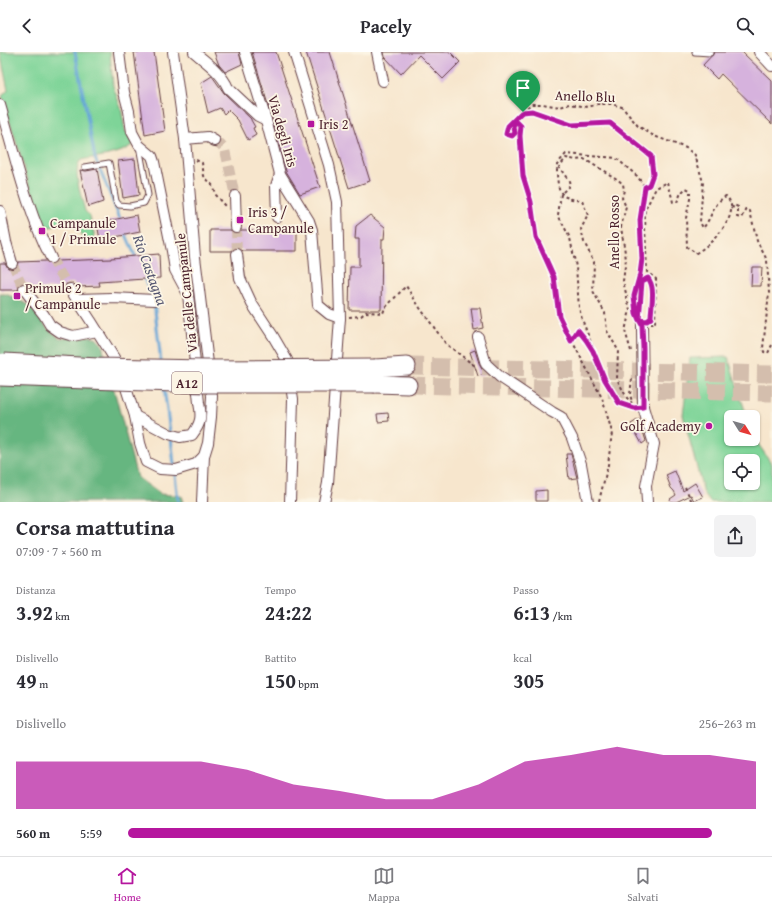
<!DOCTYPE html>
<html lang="it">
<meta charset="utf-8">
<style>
:root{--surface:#fff;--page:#f2f2f3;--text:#2b2b33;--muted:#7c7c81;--line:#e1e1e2;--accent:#b5179e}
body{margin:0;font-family:"Gentium Book Plus",serif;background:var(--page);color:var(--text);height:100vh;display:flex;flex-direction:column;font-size:15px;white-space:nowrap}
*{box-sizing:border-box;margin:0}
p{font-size:13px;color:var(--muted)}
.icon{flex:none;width:22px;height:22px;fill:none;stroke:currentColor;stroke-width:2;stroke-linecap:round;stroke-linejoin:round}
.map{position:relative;height:450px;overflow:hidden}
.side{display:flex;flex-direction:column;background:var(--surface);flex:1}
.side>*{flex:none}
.needle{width:26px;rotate:127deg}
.buttons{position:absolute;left:724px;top:358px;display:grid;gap:8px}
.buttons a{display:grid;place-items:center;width:36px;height:36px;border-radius:6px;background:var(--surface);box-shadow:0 1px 3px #0004;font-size:20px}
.pin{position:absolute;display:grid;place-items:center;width:34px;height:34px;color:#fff;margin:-41px -17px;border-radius:50% 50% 50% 0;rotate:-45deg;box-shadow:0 0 4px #0007}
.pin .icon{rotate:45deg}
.round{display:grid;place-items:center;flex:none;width:42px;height:42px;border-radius:6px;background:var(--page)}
.headline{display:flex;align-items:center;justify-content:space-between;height:68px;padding:0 16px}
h1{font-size:22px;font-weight:700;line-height:30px}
.metrics{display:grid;grid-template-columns:repeat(3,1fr);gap:6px;height:68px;padding:4px 16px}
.metrics div{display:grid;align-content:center}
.metrics b{font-size:20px;font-weight:700}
.metrics small{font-size:11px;font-weight:400}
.metrics p{font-size:11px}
.chart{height:112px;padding:8px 16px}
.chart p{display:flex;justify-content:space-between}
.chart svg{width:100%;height:72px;margin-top:4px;fill:var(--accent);opacity:.7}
ul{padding:0 16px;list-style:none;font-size:13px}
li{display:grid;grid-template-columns:64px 48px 1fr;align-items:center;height:30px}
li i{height:10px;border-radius:5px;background:var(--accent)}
header{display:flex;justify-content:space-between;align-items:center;height:52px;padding:0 16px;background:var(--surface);font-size:18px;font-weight:700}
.tabs{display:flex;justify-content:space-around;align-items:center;height:56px;border-top:1px solid var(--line);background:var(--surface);font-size:11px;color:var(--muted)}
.tabs a{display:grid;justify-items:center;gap:2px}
.tabs .on{color:var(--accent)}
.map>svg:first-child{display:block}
</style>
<header><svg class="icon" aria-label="back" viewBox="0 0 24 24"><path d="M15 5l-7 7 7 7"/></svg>Pacely<svg class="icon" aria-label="search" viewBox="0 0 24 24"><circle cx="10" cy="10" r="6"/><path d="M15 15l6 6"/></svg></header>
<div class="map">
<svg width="772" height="450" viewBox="0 0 772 450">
<rect width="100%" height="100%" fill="#fcf5e5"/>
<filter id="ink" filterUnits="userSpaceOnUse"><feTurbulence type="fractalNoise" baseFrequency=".025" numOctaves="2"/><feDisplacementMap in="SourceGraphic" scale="8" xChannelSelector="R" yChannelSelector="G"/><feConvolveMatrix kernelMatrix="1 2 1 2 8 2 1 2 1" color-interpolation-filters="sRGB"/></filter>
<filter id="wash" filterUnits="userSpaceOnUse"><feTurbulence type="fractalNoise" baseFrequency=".012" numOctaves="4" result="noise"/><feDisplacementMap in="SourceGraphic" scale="16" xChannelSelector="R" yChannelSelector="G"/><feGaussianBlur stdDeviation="0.9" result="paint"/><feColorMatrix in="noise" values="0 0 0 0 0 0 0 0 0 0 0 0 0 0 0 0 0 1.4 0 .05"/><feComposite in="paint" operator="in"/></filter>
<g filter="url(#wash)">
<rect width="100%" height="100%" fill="#f7e6cd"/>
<g fill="#7ed498" stroke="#647a62" fill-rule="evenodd">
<path d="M0,0H110L113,34L121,56L125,78L133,92C120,104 98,104 81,108C72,117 81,143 84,155L85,159L90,164L96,191L85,192L81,182L75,176L72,168L45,177L26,122L2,44L8,38Z"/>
<path d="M728,305L747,365H731V387H753V382L754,386L772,412V450H710L704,442L683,363L690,306ZM731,409H753V431H731Z"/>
</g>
<polygon fill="#66b680" stroke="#586a56" points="0,242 6,242 31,254 48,277 60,286 91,284 96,286 102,292 137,425 160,442 181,444 183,450 0,450"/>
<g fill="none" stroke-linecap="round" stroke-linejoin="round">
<g stroke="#63a5d7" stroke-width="3">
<polyline points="75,0 95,106 121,169"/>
<polyline points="125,180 136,206"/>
<polyline points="143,224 152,245"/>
<polyline points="154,250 161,310"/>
<polyline points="164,336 170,380"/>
<polyline points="171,385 178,450"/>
</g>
</g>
<g id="blocks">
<g fill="#d6b2dd">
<polygon points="134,0 154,0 165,79 145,83"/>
<polygon points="214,0 239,0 242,12 225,20 219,13"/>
<polygon points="252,0 276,0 320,135 300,142 286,119 272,66"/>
<polygon points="306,0 330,0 370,129 349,136"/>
<polygon points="384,0 450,0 460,10 443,27 419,3 401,22 385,5"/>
<polygon points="715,0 742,0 772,29 772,72 721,22 717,27 703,13"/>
<polygon points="212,24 224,41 251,67 251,68 255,75 253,76 256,83 248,88 238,68 228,58 224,62 220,56 208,61 201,31"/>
<polygon points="135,107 139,143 123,146 118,109"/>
<polygon points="97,117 103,150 88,155 80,118 86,119"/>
<polygon points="137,163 140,180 100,188 97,171"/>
<polygon points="370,163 385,175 384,187 382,187 381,258 349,258 350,215 359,215 359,187 355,187 356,174"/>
<polygon points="210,178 230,178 236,181 242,178 297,178 297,199 243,199 240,196 237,196 231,199 210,199"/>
<polygon points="159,202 160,226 99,230 100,234 77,235 73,231 70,231 66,232 64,236 32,237 27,231 24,231 20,232 18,238 0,238 0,211 5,211 8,216 13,217 17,215 18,210 46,209 51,212 54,212 57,209 111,207 111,206"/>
<polygon points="752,215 762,215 761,234 751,234"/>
<polygon points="471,256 480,256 483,276 474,278"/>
<polygon points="475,298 480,314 485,322 478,324 470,300"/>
<polygon points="388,361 389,369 378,370 377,362"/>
<polygon points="639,367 646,389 642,392 631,372"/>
<polygon points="566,402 571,402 577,426 569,427"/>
<polygon points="675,419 683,439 695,431 703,445 694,449 691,443 676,450 671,450 670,447 676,443 674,439 671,436 666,423"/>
<polygon points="547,438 547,449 536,449 536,439"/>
</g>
</g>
</g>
<g filter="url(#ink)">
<use href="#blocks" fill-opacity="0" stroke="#643d43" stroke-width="1"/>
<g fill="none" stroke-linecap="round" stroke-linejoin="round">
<g stroke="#d4bead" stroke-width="10" stroke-dasharray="10 5" stroke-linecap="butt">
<polyline points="215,89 221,93 225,98 235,144"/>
<polyline points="236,175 237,202"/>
<polyline points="51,206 70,237"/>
<polyline points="12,211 24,237"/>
</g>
<g stroke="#d4bead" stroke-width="17" stroke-dasharray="17 8" stroke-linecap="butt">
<polyline points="407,314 772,322"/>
<polyline points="408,333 772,341"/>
</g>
<defs>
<g id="lane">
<polyline points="695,0 710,1"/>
<polyline points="85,115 109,111 116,149 119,153 130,154 144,151 148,143 139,94"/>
</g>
<g id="street">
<path d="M119,0L124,40L129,59L132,80L139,93L152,104L154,110L172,199L175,218L188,242L199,351C202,365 201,371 192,383L180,385L169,382L135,364"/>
<path d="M194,0C206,10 222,21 228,36L258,64L266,68"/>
<polyline points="245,0 266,68 280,122 309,169 312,178 318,253 329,262 340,266"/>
<polyline points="294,0 329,113 337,150 340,266 328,431 324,450"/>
<polyline points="377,0 383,29"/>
<polyline points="759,0 772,14"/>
<path d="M0,53C15,104 27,159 51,206"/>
<polyline points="185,87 208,85 215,89"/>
<polyline points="235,144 236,175"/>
<polyline points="0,159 6,190 12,211"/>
<polyline points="277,165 276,134 280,122"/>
<polyline points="237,202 240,226 252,252 273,284 287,308 293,347 290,450"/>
<polyline points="24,237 44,263 50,273 60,280 73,284 97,279"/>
<polyline points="70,237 91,269 119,314 135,364 140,391 146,410 160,417 176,418 196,412 204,404 208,391 211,365 212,344 195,205 185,87 173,0"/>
<polyline points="77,247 112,246 155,248"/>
<polyline points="642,273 643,355 654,392 646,434 647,450"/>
<polyline points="478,285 486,312 500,325 552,360 561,365 572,386 581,412 588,450"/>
<polyline points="202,450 204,404"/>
</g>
<g id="highway">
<polyline points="375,316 407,314"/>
<polyline points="375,332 408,333"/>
</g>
</defs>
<use href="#lane" stroke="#643d43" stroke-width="7"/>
<use href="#street" stroke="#643d43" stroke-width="12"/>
<use href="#highway" stroke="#643d43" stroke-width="19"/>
<g stroke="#643d43" stroke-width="2" stroke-dasharray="3 3" stroke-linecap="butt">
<path d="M523,60L531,52H543L560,55L570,52L588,55L598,52H611L622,55L638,74L654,84L686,96L695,103L703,130L700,170L703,176C712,166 713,151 726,144C744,161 711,193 696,201L687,195L686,166L690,147V138L686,136L681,141L677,150H673L668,130L656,136L645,158"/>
<polyline points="196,108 202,111 204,124 213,134 215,143 225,154"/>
<polyline points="642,156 645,135"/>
<polyline points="732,157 734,153 738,155 738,165 742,166 747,157 750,159 757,189 767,208 769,241 763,296 764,300 768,301 772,293"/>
<path d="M640,263L642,229L648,226C655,234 652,256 650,267"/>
<polyline points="349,265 361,264 366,260 383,261 385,256 406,234 420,256 446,292 475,314"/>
<path d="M638,265C628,243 642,228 642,206C642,189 640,173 642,156L645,158C644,165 646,170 645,176L647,220L656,227L655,272H651"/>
<polyline points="571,289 578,278 592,296"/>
<polyline points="631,299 625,279 630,258 623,229 626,207 621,175 626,155 622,146 624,138 623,132 617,127 584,107 576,108 566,106 559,115 569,129 570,133 561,142 558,163 570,186 576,215 579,256 582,267 605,328 619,351 634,356"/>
<polyline points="632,327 630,342 632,350"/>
<polyline points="685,435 692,450"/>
<path d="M599,449L608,413L612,380L602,346L559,264L554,225L536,185L531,150L523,124L520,84L521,74L517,70L514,75L515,81L512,85L506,82L508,74L521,61L532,59L572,73L610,71L651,104L653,122L649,133L645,135L637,124L616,106L566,102L557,112C557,121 556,141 566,145C571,147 577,148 582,149L588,163L581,177L584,190L594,210L593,239L605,261L607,279L618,298L617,327L627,346L632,351"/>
</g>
<use href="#lane" stroke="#fff" stroke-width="5"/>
<use href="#street" stroke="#fff" stroke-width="10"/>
<use href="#highway" stroke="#fff" stroke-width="17"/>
<defs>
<g id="highway-bridge">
<polyline points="4,310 98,315 206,317 375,316"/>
<polyline points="0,325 204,332 375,332"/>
</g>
</defs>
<use href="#highway-bridge" stroke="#643d43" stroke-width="19" stroke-linecap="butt"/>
<use href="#highway-bridge" stroke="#fff" stroke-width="17"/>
</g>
</g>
<g fill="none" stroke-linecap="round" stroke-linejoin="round" filter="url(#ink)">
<defs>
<path id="route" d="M523,60L521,61L508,74L506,82L512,84L515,81L514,75L517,70L521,74L520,84L523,124L531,150L536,185L554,225L559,264L571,289L578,278L586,288L593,299L605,328L619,351L634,356L643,355V296L642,273L639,268L647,269L651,266C651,254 656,236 648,226L642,229L639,268L636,261L634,244L640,222L642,207L640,168L645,135L649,133L653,122L651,104L610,71L572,73L532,59L523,60"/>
</defs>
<use href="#route" stroke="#fff" stroke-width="8"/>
<use href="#route" stroke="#b5179e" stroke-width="5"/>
</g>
<g fill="#b5179e" stroke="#fcf5e5" stroke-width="1.5">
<rect x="307" y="68" width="8" height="8" rx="2"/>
<rect x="236" y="164" width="8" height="8" rx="2"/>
<rect x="38" y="175" width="8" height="8" rx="2"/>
<rect x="13" y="240" width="8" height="8" rx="2"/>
<circle cx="709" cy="374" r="4"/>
</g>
<g text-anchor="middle" stroke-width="3.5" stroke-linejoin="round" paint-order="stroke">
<rect fill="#fcf5e5" stroke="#7f5f63" stroke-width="1" x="172" y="320" width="30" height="22" rx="3"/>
<g font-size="13" font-weight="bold" fill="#4a1f2b">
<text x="187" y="336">A12</text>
</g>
<g font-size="14" fill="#4a1f2b" stroke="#fcf5e5">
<text transform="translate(585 44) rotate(2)" y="5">Anello Blu</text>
<text transform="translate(283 79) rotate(74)" y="5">Via degli Iris</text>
<text transform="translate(614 180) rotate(-90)" y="5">Anello Rosso</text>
<text transform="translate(186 241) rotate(-96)" y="5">Via delle Campanule</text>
</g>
<g font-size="14" fill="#4a1f2b" stroke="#fcf5e5" text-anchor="start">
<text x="319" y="77">Iris 2</text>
<text x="248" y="165">Iris 3 /<tspan x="248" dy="16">Campanule</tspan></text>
<text x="50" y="176">Campanule<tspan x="50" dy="16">1 / Primule</tspan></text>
<text x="25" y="241">Primule 2<tspan x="25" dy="16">/ Campanule</tspan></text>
<text x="701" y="379" text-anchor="end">Golf Academy</text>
</g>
<g font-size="15" font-style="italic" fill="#545570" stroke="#fcf5e5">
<text transform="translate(150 218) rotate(70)" y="5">Rio Castagna</text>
</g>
</g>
</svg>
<div class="buttons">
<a><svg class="needle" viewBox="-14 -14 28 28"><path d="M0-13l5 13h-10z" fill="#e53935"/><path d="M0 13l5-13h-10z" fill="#7c7c81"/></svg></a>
<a><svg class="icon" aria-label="locate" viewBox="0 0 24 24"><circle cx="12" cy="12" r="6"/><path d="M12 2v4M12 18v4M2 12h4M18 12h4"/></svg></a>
</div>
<div class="pin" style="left:523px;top:60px;background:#1e9e55"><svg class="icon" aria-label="arrive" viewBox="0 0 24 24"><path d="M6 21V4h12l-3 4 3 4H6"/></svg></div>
</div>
<section class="side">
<div class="headline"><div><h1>Corsa mattutina</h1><p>07:09 · 7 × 560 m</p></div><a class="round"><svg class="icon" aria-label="share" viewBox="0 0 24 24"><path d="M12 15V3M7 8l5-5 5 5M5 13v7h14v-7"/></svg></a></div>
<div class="metrics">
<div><p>Distanza</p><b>3.92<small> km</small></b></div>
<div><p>Tempo</p><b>24:22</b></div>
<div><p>Passo</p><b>6:13<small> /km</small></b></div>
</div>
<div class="metrics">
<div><p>Dislivello</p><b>49<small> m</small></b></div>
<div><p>Battito</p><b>150<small> bpm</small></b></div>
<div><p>kcal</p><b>305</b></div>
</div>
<div class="chart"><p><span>Dislivello</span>256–263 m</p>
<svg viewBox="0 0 160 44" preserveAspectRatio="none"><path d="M0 44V15L10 15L20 15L30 15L40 15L50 20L60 29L70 33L80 38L90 38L100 29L110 15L120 11L130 6L140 11L150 11L160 15V44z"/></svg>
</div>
<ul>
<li><b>560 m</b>5:59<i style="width:93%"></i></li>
</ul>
</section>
<nav class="tabs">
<a class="on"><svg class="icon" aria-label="home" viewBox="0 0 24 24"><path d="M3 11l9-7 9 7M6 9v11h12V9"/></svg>Home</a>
<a><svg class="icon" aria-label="map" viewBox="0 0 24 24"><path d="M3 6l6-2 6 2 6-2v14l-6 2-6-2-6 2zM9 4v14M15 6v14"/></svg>Mappa</a>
<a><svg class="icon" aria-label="saved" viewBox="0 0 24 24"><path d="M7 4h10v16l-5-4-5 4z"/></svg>Salvati</a>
</nav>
